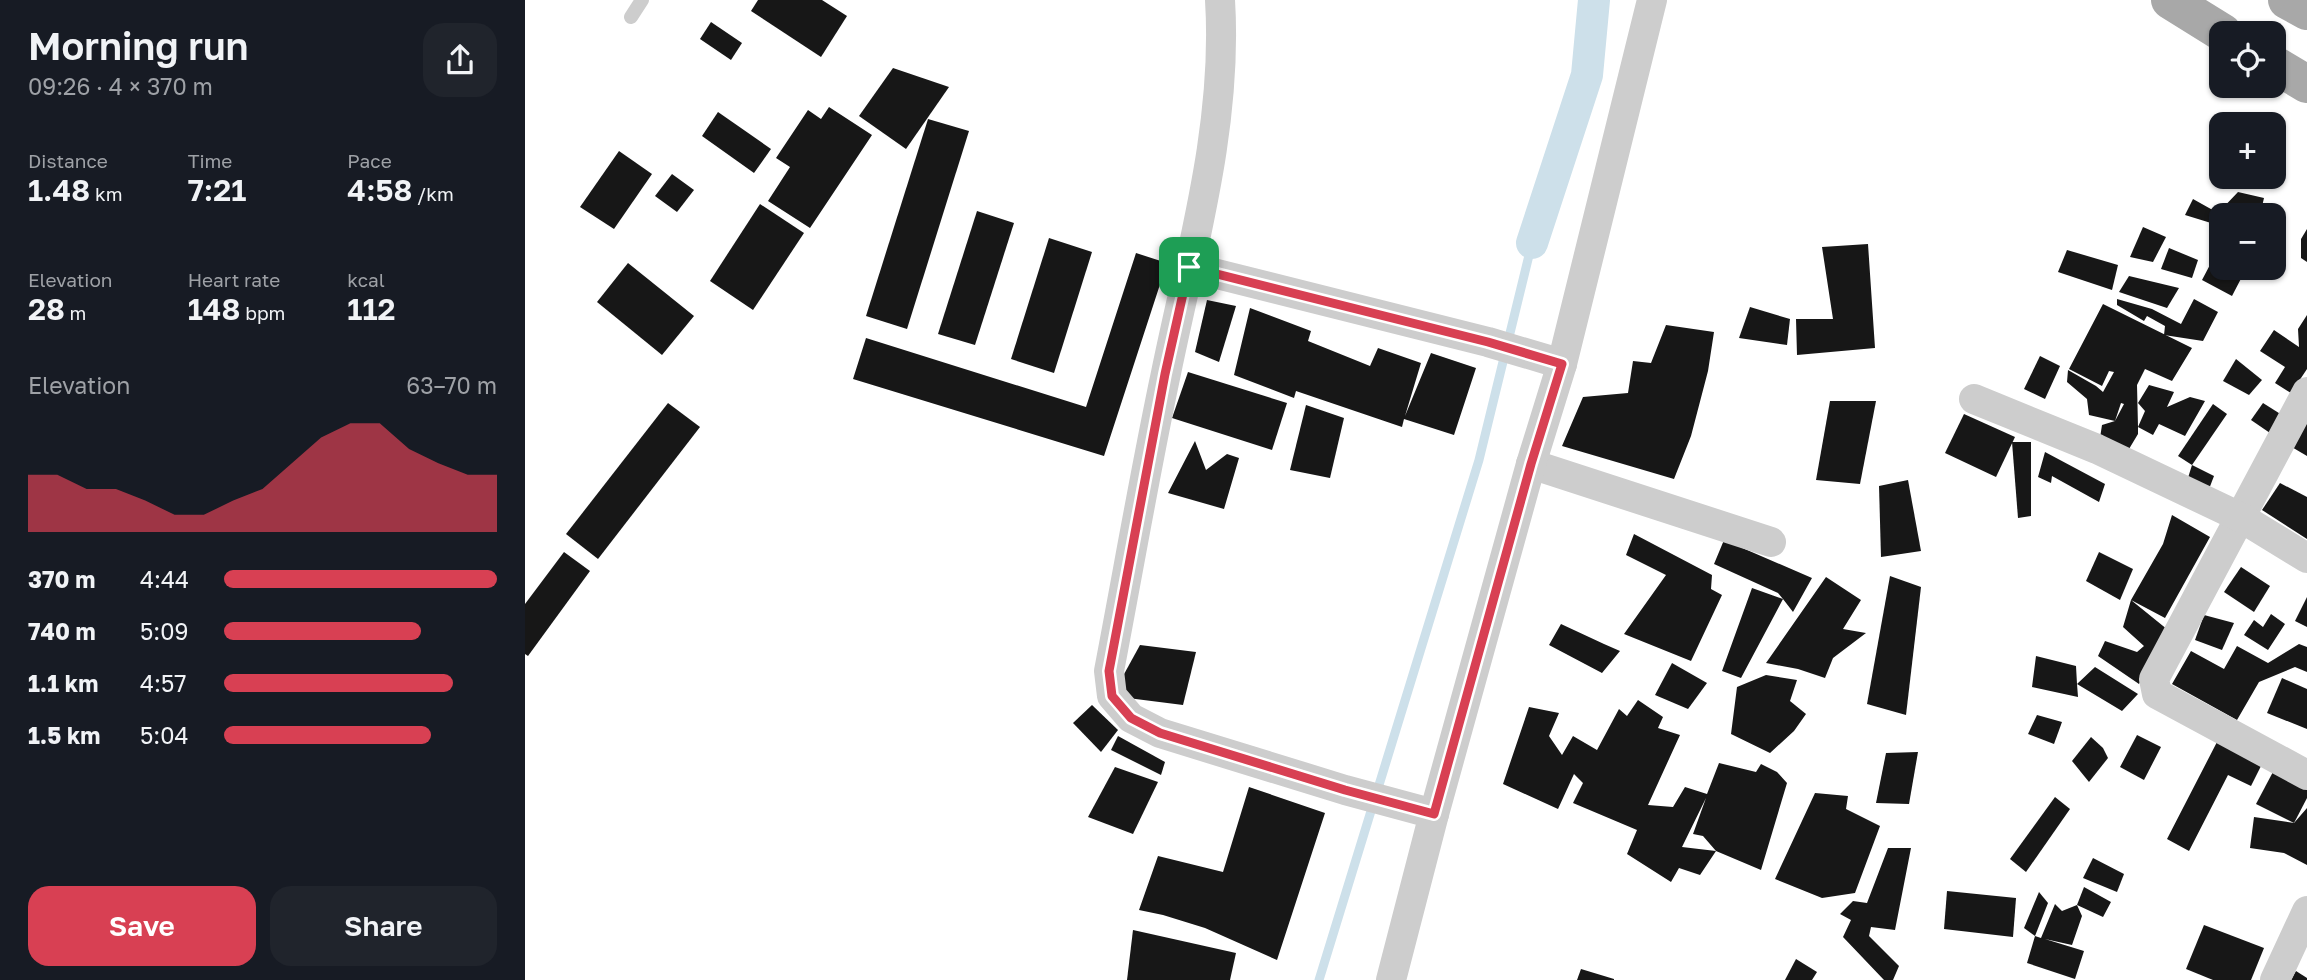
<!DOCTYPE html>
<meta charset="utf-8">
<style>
:root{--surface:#171b24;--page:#20242c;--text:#f1f3f6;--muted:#9ea1a6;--accent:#d84053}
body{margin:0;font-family:"Golos Text",sans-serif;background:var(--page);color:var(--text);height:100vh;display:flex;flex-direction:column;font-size:26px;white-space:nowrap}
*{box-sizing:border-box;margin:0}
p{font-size:23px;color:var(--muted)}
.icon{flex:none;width:38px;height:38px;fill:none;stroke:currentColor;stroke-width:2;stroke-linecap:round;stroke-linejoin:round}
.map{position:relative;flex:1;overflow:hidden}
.side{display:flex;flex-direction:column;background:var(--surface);width:525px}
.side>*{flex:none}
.fabs{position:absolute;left:1684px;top:21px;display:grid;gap:14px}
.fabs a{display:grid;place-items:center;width:77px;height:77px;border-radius:14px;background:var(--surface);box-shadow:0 2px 5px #0004;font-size:35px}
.pin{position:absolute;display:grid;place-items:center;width:60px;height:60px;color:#fff;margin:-30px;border-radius:14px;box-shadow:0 4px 10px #0006}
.round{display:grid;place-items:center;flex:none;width:74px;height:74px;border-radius:21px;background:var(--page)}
.headline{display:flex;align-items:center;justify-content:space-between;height:119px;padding:0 28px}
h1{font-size:38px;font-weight:600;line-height:52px}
.metrics{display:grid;grid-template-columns:repeat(3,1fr);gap:10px;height:119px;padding:7px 28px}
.metrics div{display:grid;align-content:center}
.metrics b{font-size:30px;font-weight:600}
.metrics small{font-size:19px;font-weight:400}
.metrics p{font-size:19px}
.chart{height:196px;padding:14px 28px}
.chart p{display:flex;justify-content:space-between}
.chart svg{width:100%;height:126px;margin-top:7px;fill:var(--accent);opacity:.7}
.button{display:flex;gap:14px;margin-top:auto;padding:14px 28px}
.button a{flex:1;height:80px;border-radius:21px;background:var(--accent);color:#fff;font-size:28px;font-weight:600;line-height:80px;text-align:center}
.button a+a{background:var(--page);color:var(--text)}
ul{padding:0 28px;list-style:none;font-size:23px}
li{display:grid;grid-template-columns:112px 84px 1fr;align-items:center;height:52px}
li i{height:18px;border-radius:9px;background:var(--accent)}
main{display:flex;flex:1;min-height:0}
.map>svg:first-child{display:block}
</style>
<main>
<section class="side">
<div class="headline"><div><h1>Morning run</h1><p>09:26 · 4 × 370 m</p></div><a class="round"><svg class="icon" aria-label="share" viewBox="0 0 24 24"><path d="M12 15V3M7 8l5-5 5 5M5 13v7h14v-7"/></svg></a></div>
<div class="metrics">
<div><p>Distance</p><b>1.48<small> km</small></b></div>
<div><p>Time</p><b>7:21</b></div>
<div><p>Pace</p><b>4:58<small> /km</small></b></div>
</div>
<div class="metrics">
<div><p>Elevation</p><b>28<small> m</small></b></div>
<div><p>Heart rate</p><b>148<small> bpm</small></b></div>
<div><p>kcal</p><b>112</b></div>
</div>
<div class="chart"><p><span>Elevation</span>63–70 m</p>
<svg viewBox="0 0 160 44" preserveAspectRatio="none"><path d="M0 44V24L10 24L20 29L30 29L40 33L50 38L60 38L70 33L80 29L90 20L100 11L110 6L120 6L130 15L140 20L150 24L160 24V44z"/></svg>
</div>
<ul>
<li><b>370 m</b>4:44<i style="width:100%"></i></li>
<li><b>740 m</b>5:09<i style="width:72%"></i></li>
<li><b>1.1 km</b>4:57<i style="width:84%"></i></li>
<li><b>1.5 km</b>5:04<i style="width:76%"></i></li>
</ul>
<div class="button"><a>Save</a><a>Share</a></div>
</section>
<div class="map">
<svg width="1782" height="980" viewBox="0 0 1782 980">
<rect width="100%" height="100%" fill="#fff"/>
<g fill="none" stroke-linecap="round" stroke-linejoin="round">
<polyline stroke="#cde0ea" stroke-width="9" points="794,980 954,460 1007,243"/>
<polyline stroke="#cde0ea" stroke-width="32" points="1007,243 1062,75 1069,0"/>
</g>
<g fill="#171717">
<polygon points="233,0 297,0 322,16 296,57 226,11"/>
<polygon points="186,22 217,43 206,60 175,39"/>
<polygon points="368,68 424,87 381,149 334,116"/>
<polygon points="304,107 347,135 285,228 243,201 265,167 251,158 283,110 296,119"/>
<polygon points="193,112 246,149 229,173 177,136"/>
<polygon points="403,119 444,131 382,329 341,316"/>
<polygon points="94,151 127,174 89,229 55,207"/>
<polygon points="147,174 169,190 152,212 130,196"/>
<polygon points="1713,192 1739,198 1735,215 1698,215 1693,213 1686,223 1660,215 1668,199 1693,213"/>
<polygon points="235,204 279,233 228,310 185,281"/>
<polygon points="452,211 489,223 450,345 413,334"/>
<polygon points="1618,227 1641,237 1628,262 1605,257"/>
<polygon points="1748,228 1757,233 1748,247"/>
<polygon points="1782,229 1782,262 1776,258 1776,239"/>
<polygon points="524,238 567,252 529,373 486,359"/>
<polygon points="1343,244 1350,348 1272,355 1271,319 1308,319 1297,247"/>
<polygon points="1696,244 1696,268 1737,268 1733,275 1721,269 1707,296 1677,280"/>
<polygon points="1644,248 1673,260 1667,278 1636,269"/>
<polygon points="1542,250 1593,265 1587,290 1533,272"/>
<polygon points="611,253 642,263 579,456 328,379 341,338 561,407"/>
<polygon points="103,263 169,316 137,355 72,302"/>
<polygon points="1604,276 1654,288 1642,308 1594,292"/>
<polygon points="1592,299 1627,309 1656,324 1669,299 1693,312 1678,341 1639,335 1640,326 1622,316 1619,321 1592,305"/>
<polygon points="682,300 711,306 694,362 670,352"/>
<polygon points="1578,304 1667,348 1647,381 1620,369 1612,385 1613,427 1620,411 1613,403 1624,385 1649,392 1642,407 1665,397 1680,401 1660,436 1634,424 1628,435 1613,427 1613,434 1601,454 1575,438 1577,425 1590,421 1599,404 1596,403 1590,421 1564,415 1562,399 1542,382 1543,370 1571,386 1578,392 1589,372 1584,371 1577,386 1544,369"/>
<polygon points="1225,307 1265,319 1262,345 1214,338"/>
<polygon points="725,308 786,331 783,341 845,366 853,348 896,363 880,416 906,353 951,368 929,435 879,419 877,427 771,391 769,398 709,375"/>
<polygon points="1782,315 1782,369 1766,393 1750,383 1760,367 1735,351 1749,330 1774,347 1773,329"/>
<polygon points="1141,325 1189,332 1183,371 1166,436 1149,479 1037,446 1058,397 1103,393 1108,361 1126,363"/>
<polygon points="1515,356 1535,366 1520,399 1499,389"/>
<polygon points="1711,359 1737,380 1724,395 1698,381"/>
<polygon points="663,372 762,403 747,450 647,418"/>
<polygon points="1305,401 1351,401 1335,484 1291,480"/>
<polygon points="143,403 175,427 73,559 41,534"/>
<polygon points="1738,403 1757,415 1745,433 1726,420"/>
<polygon points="1688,404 1702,414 1667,465 1653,456"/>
<polygon points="781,405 819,418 805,478 765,470"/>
<polygon points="1439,414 1490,437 1471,477 1420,453"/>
<polygon points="1782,419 1782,456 1765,446"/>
<polygon points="670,441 681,470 702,454 714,458 699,509 643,493"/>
<polygon points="1487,442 1506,442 1506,516 1493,518"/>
<polygon points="1520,452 1580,484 1574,502 1527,476 1526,483 1513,477"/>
<polygon points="1667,465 1689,476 1684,489 1662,481"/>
<polygon points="1383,480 1396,551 1356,557 1354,486"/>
<polygon points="1755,483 1782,497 1782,539 1737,510"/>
<polygon points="1647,515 1685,537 1640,618 1606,600 1643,630 1614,684 1573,656 1580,641 1612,652 1619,646 1598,627 1606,600 1638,544"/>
<polygon points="1109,534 1187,575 1186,589 1197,595 1166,661 1099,634 1141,575 1101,555"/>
<polygon points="1199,540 1287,578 1268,612 1258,599 1216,678 1197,671 1227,588 1258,599 1253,593 1189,564"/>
<polygon points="39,552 65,571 3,656 0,654 0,604"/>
<polygon points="1574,552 1608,569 1595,600 1561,581"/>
<polygon points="1716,567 1745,586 1729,612 1699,592"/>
<polygon points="1365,576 1396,587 1381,715 1342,704"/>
<polygon points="1301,577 1336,600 1318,629 1341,633 1308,658 1300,678 1273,669 1241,663"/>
<polygon points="1782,597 1782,627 1770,621"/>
<polygon points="1746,614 1760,624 1743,650 1719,635 1729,620 1738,627"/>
<polygon points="1679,615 1709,623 1697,650 1670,640"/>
<polygon points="1036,624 1079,644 1095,651 1077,673 1024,645"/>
<polygon points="1774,644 1782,647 1782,672 1770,667 1734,682 1712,720 1647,684 1666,651 1699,669 1712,646 1743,663"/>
<polygon points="615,645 671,652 658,705 587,696"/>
<polygon points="1511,656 1551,666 1552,684 1570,667 1613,694 1597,711 1552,684 1553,697 1507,687"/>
<polygon points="1147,663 1182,683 1163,709 1130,695"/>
<polygon points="1241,675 1272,680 1265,701 1281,714 1269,731 1245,753 1206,734 1212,687"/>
<polygon points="1757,678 1782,689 1782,729 1742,713"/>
<polygon points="1113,700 1138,717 1133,728 1155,735 1123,805 1148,807 1160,787 1182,794 1194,763 1231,772 1236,764 1252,772 1262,783 1236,870 1191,851 1178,836 1168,834 1181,798 1157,847 1191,851 1175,875 1154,868 1146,882 1102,854 1112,830 1048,803 1058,783 1049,774 1033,809 978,784 1004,707 1034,713 1024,736 1037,755 1048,736 1072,750 1094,709 1102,716"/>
<polygon points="567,705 593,730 576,752 548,723"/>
<polygon points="1512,715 1537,722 1529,744 1503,734"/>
<polygon points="1612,735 1636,747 1619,780 1595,767"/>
<polygon points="593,736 640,762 636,775 586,750"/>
<polygon points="1566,737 1578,748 1583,758 1564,782 1547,761"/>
<polygon points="1692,742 1737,764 1726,786 1703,775 1664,851 1642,839"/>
<polygon points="1393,752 1384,804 1351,803 1361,753"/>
<polygon points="590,767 633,782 608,834 563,817"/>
<polygon points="1749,770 1782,788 1782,798 1769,823 1731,804"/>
<polygon points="724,787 800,813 752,960 680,928 638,915 614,910 633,856 698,872"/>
<polygon points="1290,793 1323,796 1321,809 1355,826 1330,893 1297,898 1250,879"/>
<polygon points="1530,797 1545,809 1501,872 1485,859"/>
<polygon points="1782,808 1782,865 1759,853 1725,848 1729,817 1769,823"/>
<polygon points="1363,848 1386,848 1370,930 1346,927 1344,936 1374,966 1368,980 1359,980 1318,937 1326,920 1315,914 1328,901 1342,903"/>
<polygon points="1568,858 1599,874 1592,892 1558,878"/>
<polygon points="1559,887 1586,902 1578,917 1552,905"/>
<polygon points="1422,891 1491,898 1488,937 1419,929"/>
<polygon points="1514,892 1523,903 1510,936 1499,928"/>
<polygon points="1530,904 1537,911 1552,905 1557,916 1547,945 1520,939 1559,951 1550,979 1502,963 1510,936 1516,938"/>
<polygon points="1679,925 1739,948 1726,980 1688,980 1661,969"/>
<polygon points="608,930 711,953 705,980 602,980"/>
<polygon points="1271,959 1292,972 1287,980 1260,980"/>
<polygon points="1056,969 1089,979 1089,980 1052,980"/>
<polygon points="1771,971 1782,978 1782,980 1766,980"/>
</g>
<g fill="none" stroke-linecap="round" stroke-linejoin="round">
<polyline stroke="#cdcdcd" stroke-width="14" points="106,17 117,0"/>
<g stroke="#cdcdcd" stroke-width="30">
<path d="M695,0C703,126 666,251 641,373C620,472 603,572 584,671L587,696L606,718L635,733L820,790L909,814"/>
<polyline points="664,267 963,342 1037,364"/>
<polyline points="1782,392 1629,679 1632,694 1782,775"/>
<polyline points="1449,399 1572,449 1715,517 1782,558"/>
<polyline points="1006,464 1246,542"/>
<polyline points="866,980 909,814 1006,464 1037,364 1127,0"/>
<polyline points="1750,980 1782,911"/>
</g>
<g stroke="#a8a8a8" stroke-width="38">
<polyline points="1645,0 1698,33"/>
<polyline points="1762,0 1782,11"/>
<polyline points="1748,64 1782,84"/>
</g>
</g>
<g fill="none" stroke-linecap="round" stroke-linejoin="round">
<defs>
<polygon id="route" points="664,267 963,342 1037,364 1006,464 909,814 820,790 635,733 606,718 587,696 584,671 640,374"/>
</defs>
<use href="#route" stroke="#fff" stroke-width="14"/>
<use href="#route" stroke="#d84053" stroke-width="9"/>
</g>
</svg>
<div class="fabs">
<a><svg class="icon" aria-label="locate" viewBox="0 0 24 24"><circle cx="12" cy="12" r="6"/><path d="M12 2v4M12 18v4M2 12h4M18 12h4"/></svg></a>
<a>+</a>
<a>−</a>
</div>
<div class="pin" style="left:664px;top:267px;background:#1e9e55"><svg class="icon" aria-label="arrive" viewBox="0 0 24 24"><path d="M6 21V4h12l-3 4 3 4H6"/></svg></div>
</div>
</main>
